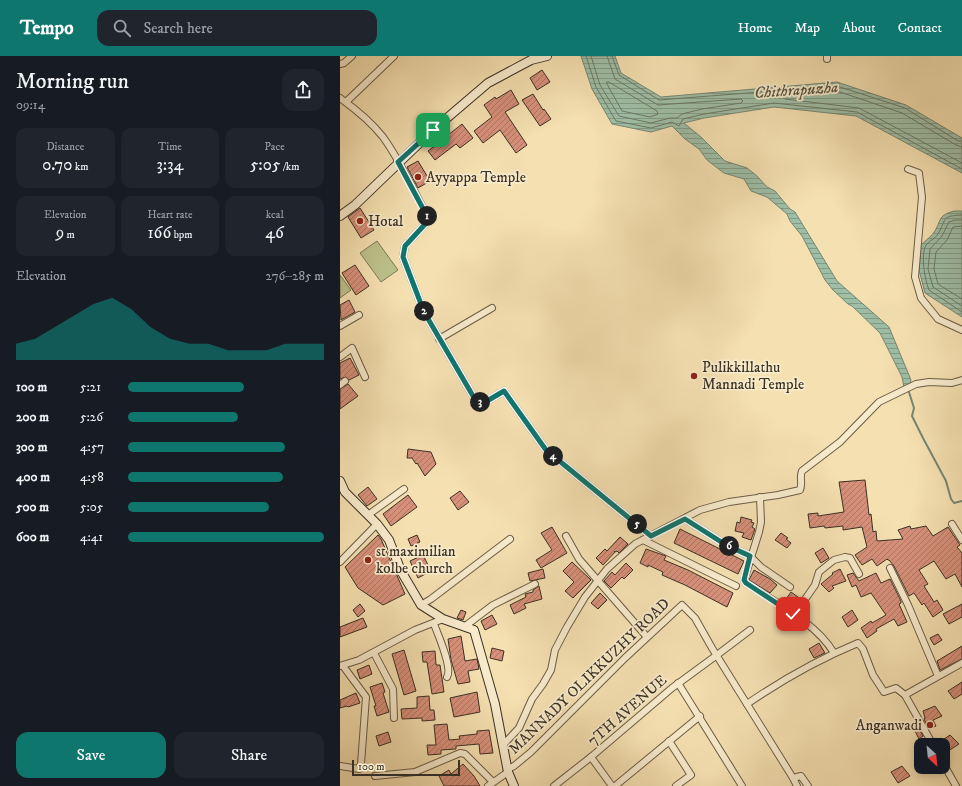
<!DOCTYPE html>
<meta charset="utf-8">
<style>
:root{--surface:#171b24;--page:#20242c;--text:#f1f3f6;--muted:#9ea1a6;--accent:#0f766e}
body{margin:0;font-family:"IM FELL DW Pica",serif;background:var(--page);color:var(--text);height:100vh;display:flex;flex-direction:column;font-size:15px;white-space:nowrap}
*{box-sizing:border-box;margin:0}
p{font-size:13px;color:var(--muted)}
.icon{flex:none;width:22px;height:22px;fill:none;stroke:currentColor;stroke-width:2;stroke-linecap:round;stroke-linejoin:round}
.map{position:relative;flex:1;overflow:hidden}
.sheet{display:flex;flex-direction:column;background:var(--surface);width:340px}
.sheet>*{flex:none}
.needle{width:26px;rotate:153deg}
.tools{position:absolute;left:574px;top:682px;display:grid;gap:8px}
.tools a{display:grid;place-items:center;width:36px;height:36px;border-radius:8px;background:var(--surface);box-shadow:0 2px 10px #0003;font-size:20px}
.scale{position:absolute;left:12px;bottom:10px;width:108px;box-sizing:border-box;padding-left:4px;border:2px solid #3b3124;border-top:0;font-size:11px;line-height:14px;white-space:nowrap;color:#3b3124;-webkit-text-stroke:3px #f8ebcc;paint-order:stroke}
.pin{position:absolute;display:grid;place-items:center;width:34px;height:34px;color:#fff;margin:-17px;border-radius:8px;box-shadow:0 2px 6px #0006}
.km{position:absolute;width:20px;height:20px;margin:-10px;border-radius:50%;background:#222;color:#fff;font-size:11px;line-height:20px;text-align:center}
.round{display:grid;place-items:center;flex:none;width:42px;height:42px;border-radius:12px;background:var(--page)}
.overview{display:flex;align-items:center;justify-content:space-between;height:68px;padding:0 16px}
h1{font-size:22px;font-weight:600;line-height:30px}
.stats{display:grid;grid-template-columns:repeat(3,1fr);gap:6px;height:68px;padding:4px 16px}
.stats div{display:grid;align-content:center;border-radius:10px;background:var(--page);text-align:center}
.stats b{font-size:17px;font-weight:600}
.stats small{font-size:11px;font-weight:400}
.stats p{font-size:11px}
.chart{height:112px;padding:8px 16px}
.chart p{display:flex;justify-content:space-between}
.chart svg{width:100%;height:72px;margin-top:4px;fill:var(--accent);opacity:.7}
.action{display:flex;gap:8px;margin-top:auto;padding:8px 16px}
.action a{flex:1;height:46px;border-radius:12px;background:var(--accent);color:#fff;font-size:16px;font-weight:600;line-height:46px;text-align:center}
.action a+a{background:var(--page);color:var(--text)}
ul{padding:0 16px;list-style:none;font-size:13px}
li{display:grid;grid-template-columns:64px 48px 1fr;align-items:center;height:30px}
li i{height:10px;border-radius:5px;background:var(--accent)}
header{display:flex;align-items:center;gap:24px;box-sizing:border-box;height:56px;padding:0 20px;background:var(--accent);color:#fff}
header strong{font-size:19px}
nav{display:flex;gap:22px;margin-inline-start:auto;font-size:14px}
.search{width:280px;height:36px;background:var(--page);display:flex;align-items:center;gap:10px;box-sizing:border-box;padding:0 14px;border-radius:12px;color:var(--muted);font-size:15px}
main{display:flex;flex:1;min-height:0}
.map>svg:first-child{display:block}
</style>
<header>
<strong>Tempo</strong>
<div class="search"><svg class="icon" aria-label="search" viewBox="0 0 24 24"><circle cx="10" cy="10" r="6"/><path d="M15 15l6 6"/></svg>Search here</div>
<nav><a>Home</a><a>Map</a><a>About</a><a>Contact</a></nav>
</header>
<main>
<section class="sheet">
<div class="overview"><div><h1>Morning run</h1><p>09:14</p></div><a class="round"><svg class="icon" aria-label="share" viewBox="0 0 24 24"><path d="M12 15V3M7 8l5-5 5 5M5 13v7h14v-7"/></svg></a></div>
<div class="stats">
<div><p>Distance</p><b>0.70<small> km</small></b></div>
<div><p>Time</p><b>3:34</b></div>
<div><p>Pace</p><b>5:05<small> /km</small></b></div>
</div>
<div class="stats">
<div><p>Elevation</p><b>9<small> m</small></b></div>
<div><p>Heart rate</p><b>166<small> bpm</small></b></div>
<div><p>kcal</p><b>46</b></div>
</div>
<div class="chart"><p><span>Elevation</span>276–285 m</p>
<svg viewBox="0 0 160 44" preserveAspectRatio="none"><path d="M0 44V34L10 31L20 24L30 17L40 10L50 6L60 13L70 24L80 31L90 34L100 34L110 38L120 38L130 38L140 34L150 34L160 34V44z"/></svg>
</div>
<ul>
<li><b>100 m</b>5:21<i style="width:59%"></i></li>
<li><b>200 m</b>5:26<i style="width:56%"></i></li>
<li><b>300 m</b>4:57<i style="width:80%"></i></li>
<li><b>400 m</b>4:58<i style="width:79%"></i></li>
<li><b>500 m</b>5:05<i style="width:72%"></i></li>
<li><b>600 m</b>4:41<i style="width:100%"></i></li>
</ul>
<div class="action"><a>Save</a><a>Share</a></div>
</section>
<div class="map">
<svg width="622" height="730" viewBox="0 0 622 730">
<defs>
<pattern id="water-rules" width="6" height="5" patternUnits="userSpaceOnUse"><rect width="6" height="5" fill="#9ebea6"/><path d="M0 2.5h6" fill="none" stroke="#829b87"/></pattern>
<pattern id="building-hatch" width="6" height="6" patternUnits="userSpaceOnUse"><rect width="6" height="6" fill="#d7907a"/><path d="M-1 1l2-2M0 6l6-6M5 7l2-2" fill="none" stroke="#b07664"/></pattern>
</defs>
<rect width="100%" height="100%" fill="#f5e0b1"/>
<filter id="stains"><feTurbulence type="fractalNoise" baseFrequency=".005" numOctaves="4"/><feColorMatrix values="0 0 0 0 .2 0 0 0 0 .09 0 0 0 0 .02 0 0 0 .5 -.17"/></filter>
<radialGradient id="worn" r=".72"><stop offset=".6" stop-color="#630" stop-opacity="0"/><stop offset="1" stop-color="#630" stop-opacity=".3"/></radialGradient>
<g fill="#bcc28b" stroke="#7c7a58">
<polygon points="37,185 58,214 41,226 20,197"/>
<polygon points="0,219 11,234 0,242"/>
</g>
<g fill="url(#water-rules)" stroke="#768672">
<polygon points="241,0 275,0 281,17 321,41 497,26 566,49 622,82 622,117 516,60 434,51 364,62 344,67 361,81 385,105 407,112 417,120 427,131 435,135 450,153 455,156 497,225 549,271 571,324 570,328 564,331 562,321 540,277 512,250 508,248 493,234 485,224 462,180 450,165 447,158 427,141 411,135 404,123 384,117 376,111 367,104 359,93 345,83 332,70 311,76 272,68 252,33"/>
<path d="M614,155H622V261L585,237L579,214L581,189C586,184 592,180 595,175C602,162 598,160 614,155Z"/>
</g>
<g fill="none" stroke-linecap="round" stroke-linejoin="round">
<g stroke="#6c7865" stroke-width="1">
<polyline points="246,0 256,31 276,65 311,72 332,66 339,70 343,63 364,58 434,47 517,56 622,113"/>
<polyline points="251,0 260,29 279,60 311,67 330,62 337,62 342,58 362,53 401,47 403,45 401,43 318,49 275,23 267,0"/>
<polyline points="272,0 279,19 319,44 497,30 565,52 618,85 622,85"/>
<polygon points="267,26 269,26 317,55 318,58 310,61 282,55 267,28"/>
<polyline points="622,91 616,89 562,57 497,35 445,39 443,41 445,43 519,52 622,107"/>
<path d="M622,159C600,160 607,163 598,178C595,183 587,186 585,191C581,202 585,224 589,234L622,256"/>
<polyline points="622,164 615,164 609,166 602,180 590,193 588,213 593,231 622,250"/>
<polyline points="622,170 613,171 607,184 596,196 594,213 598,228 622,243"/>
</g>
<polyline stroke="#768672" stroke-width="2" points="568,333 574,352 572,360 583,382 606,425 611,443 614,447 622,445"/>
</g>
<g fill="url(#building-hatch)" stroke="#3b3124">
<polygon points="202,14 210,26 197,34 190,22"/>
<polygon points="171,34 179,48 165,56 187,89 176,97 160,74 143,87 134,75 152,61 144,49 155,41 156,43"/>
<polygon points="193,38 203,54 204,53 211,63 200,70 182,44"/>
<polygon points="122,68 133,82 120,92 116,88 95,104 88,95"/>
<polygon points="78,105 90,125 78,132 67,111"/>
<polygon points="20,152 34,174 21,182 8,161"/>
<polygon points="15,209 29,230 16,239 2,217"/>
<polygon points="9,244 15,256 1,264 0,249"/>
<polygon points="10,302 19,319 9,324 6,321 0,323 0,307"/>
<polygon points="8,328 18,340 0,353 0,333"/>
<polygon points="68,393 91,396 96,408 85,420 77,407 76,408 72,402 67,402"/>
<polygon points="525,424 529,459 531,458 533,476 536,475 537,485 563,483 558,474 570,470 571,473 586,470 593,480 608,471 620,489 617,491 622,497 622,531 615,518 606,523 594,505 579,514 588,528 584,530 594,546 597,544 603,554 593,561 584,547 582,549 574,537 569,540 554,510 549,504 548,504 547,503 537,510 532,503 522,509 515,499 527,491 522,471 503,474 503,470 485,472 484,470 470,472 468,458 478,457 478,460 504,456 499,426"/>
<polygon points="28,431 37,443 27,450 18,439"/>
<polygon points="120,435 129,446 118,454 110,442"/>
<polygon points="68,439 77,451 51,470 43,458"/>
<polygon points="401,461 412,464 411,466 414,467 412,471 415,473 411,484 402,481 404,477 395,475 397,466 400,467"/>
<polygon points="212,471 227,497 201,512 196,504 212,494 201,477"/>
<polygon points="340,473 404,505 398,518 334,487"/>
<polygon points="441,477 448,482 446,483 451,487 447,492 435,484"/>
<polygon points="38,479 41,483 65,538 43,549 18,532 5,511"/>
<polygon points="77,479 80,486 71,490 68,483"/>
<polygon points="280,481 288,488 279,497 277,495 275,496 274,495 275,496 263,509 256,502 265,493 267,495"/>
<polygon points="483,492 489,502 481,507 475,497"/>
<polygon points="306,493 326,500 324,504 348,514 393,537 387,551 345,529 322,519 323,516 308,509 308,511 300,507"/>
<polygon points="83,499 91,515 78,522 70,505"/>
<polygon points="232,506 251,524 233,542 225,535 234,526 223,515"/>
<polygon points="286,507 293,514 284,523 282,521 271,532 264,525 272,516 275,519"/>
<polygon points="203,513 205,522 190,525 188,517"/>
<polygon points="500,513 506,525 492,530 494,532 489,536 481,528 493,518 492,517"/>
<polygon points="414,514 430,523 437,529 430,537 409,524"/>
<polygon points="513,517 519,525 536,517 541,527 550,523 561,545 561,547 559,548 567,566 558,570 554,563 536,573 537,575 527,582 521,572 531,565 532,567 546,559 531,537 521,541 516,529 512,531 507,519"/>
<polygon points="199,530 202,543 184,548 186,552 174,558 170,549 186,541 185,538 193,536 193,534"/>
<polygon points="451,536 458,541 452,551 444,546"/>
<polygon points="260,537 267,544 258,553 251,547"/>
<polygon points="20,548 25,555 18,561 13,554"/>
<polygon points="622,548 622,561 609,568 603,558"/>
<polygon points="121,554 126,556 123,564 117,562"/>
<polygon points="512,554 518,564 508,571 502,561"/>
<polygon points="152,559 157,568 145,574 141,565"/>
<polygon points="23,562 27,571 0,581 0,571"/>
<polygon points="598,578 602,584 594,589 590,582"/>
<polygon points="121,580 125,605 137,603 139,613 128,615 130,626 118,628 111,604 108,583"/>
<polygon points="479,587 485,597 474,602 469,593"/>
<polygon points="622,590 622,603 600,614 597,605"/>
<polygon points="152,592 164,595 162,605 150,602"/>
<polygon points="64,594 76,635 64,639 52,598"/>
<polygon points="95,595 96,609 100,609 104,636 92,638 87,606 83,606 82,596"/>
<polygon points="29,609 32,618 20,623 17,614"/>
<polygon points="622,626 622,638 614,643 608,635"/>
<polygon points="42,627 45,636 43,637 49,656 37,660 34,650 36,650 30,631"/>
<polygon points="137,636 140,656 114,661 110,642"/>
<polygon points="16,637 20,647 8,651 7,650 0,652 0,644"/>
<polygon points="89,640 90,654 94,654 95,664 82,665 82,662 62,663 61,653 77,652 77,641"/>
<polygon points="595,650 602,660 593,664 596,670 589,673 584,663 585,662 583,655"/>
<polygon points="107,668 109,684 120,683 119,680 137,678 137,675 149,674 153,697 140,698 139,688 116,690 116,693 101,694 101,698 88,699 87,689 96,689 94,669"/>
<polygon points="576,668 583,680 579,683 573,671"/>
<polygon points="48,676 51,686 39,690 36,680"/>
<polygon points="610,679 619,688 605,697 603,694 603,689 597,688"/>
<polygon points="123,708 134,720 140,730 104,730 99,720 109,714 111,718"/>
<polygon points="562,710 570,720 558,727 551,716"/>
</g>
<g fill="none" stroke-linecap="round" stroke-linejoin="round">
<defs>
<g id="street">
<polyline points="487,0 487,3"/>
<polyline points="0,8 4,7 12,0"/>
<path d="M0,42C14,52 32,67 43,81C61,106 74,135 88,162V165L65,190L63,201L81,248L87,261L133,340L137,346L147,345L164,335L206,394L311,480"/>
<polyline points="6,46 54,0"/>
<polyline points="568,113 579,117 582,141 575,221 581,242 598,263 622,274"/>
<polyline points="0,270 19,259"/>
<polyline points="99,283 152,252"/>
<polyline points="0,301 12,292 25,321"/>
<polyline points="0,329 5,325"/>
<path d="M420,441L421,466L419,476L404,524L406,527C435,546 476,567 494,597"/>
<polyline points="28,459 64,433"/>
<polyline points="345,463 386,489 410,500 421,511 450,531"/>
<polyline points="612,468 622,484"/>
<polyline points="226,480 239,503 307,581"/>
<polyline points="303,484 396,530"/>
<polyline points="0,506 37,468"/>
<polyline points="550,512 568,549 598,620"/>
<polyline points="81,549 91,543 170,483"/>
<polyline points="459,563 459,552 475,529 479,516 494,504 505,501 510,502 519,518"/>
<path d="M94,568C98,579 113,612 107,621"/>
<polyline points="124,571 153,549 195,528"/>
<polyline points="34,597 53,633 54,662"/>
<polyline points="0,610 19,604 75,574 103,563"/>
<polyline points="338,627 402,730"/>
<path d="M407,648C442,624 479,603 518,587L523,593L533,619L544,636L556,632L565,639"/>
<polyline points="329,685 351,719 336,730"/>
<path d="M163,689L179,672L192,643L203,628L211,614L215,594L227,571L245,541L267,513L295,488L360,454L389,446L438,439L460,434C463,427 459,421 462,415L500,386L539,346L576,328L589,326L612,327L622,324"/>
<polyline points="593,689 565,639 622,607"/>
<polyline points="251,701 272,730"/>
<polyline points="603,707 616,730"/>
<polyline points="0,710 19,713 21,708 26,641 3,610"/>
<polyline points="168,713 174,710 191,696 285,602 342,549 355,562 372,592 453,722 461,720 468,730"/>
<polyline points="35,720 75,716 120,697 125,698 153,726"/>
<polyline points="453,722 457,730"/>
<polyline points="148,730 168,716"/>
<polyline points="214,730 251,701 332,632 377,599 410,574"/>
<polyline points="275,730 360,660"/>
</g>
<g id="secondary">
<polyline points="0,160 15,149 93,74 148,27 191,4 207,0"/>
<polyline points="0,425 5,436 37,468 49,484 61,515 81,549 103,563 134,574 155,648 168,716 174,730"/>
</g>
</defs>
<use href="#street" stroke="#6a5d47" stroke-width="8"/>
<use href="#secondary" stroke="#3b3124" stroke-width="10"/>
<use href="#street" stroke="#f8ebcc" stroke-width="6"/>
<use href="#secondary" stroke="#f8ebcc" stroke-width="8"/>
</g>
<g fill="none" stroke-linecap="round" stroke-linejoin="round">
<defs>
<polyline id="route" points="93,74 58,106 88,162 88,165 65,190 63,201 81,248 87,261 133,340 138,346 147,345 164,335 206,394 311,480 345,463 386,489 410,500 404,524 406,527 453,558"/>
</defs>
<use href="#route" stroke="#fff" stroke-width="8"/>
<use href="#route" stroke="#0f766e" stroke-width="5"/>
</g>
<g fill="#8f2418" stroke="#f8ebcc" stroke-width="1.5">
<circle cx="78" cy="121" r="4"/>
<circle cx="20" cy="165" r="4"/>
<circle cx="354" cy="320" r="4"/>
<circle cx="28" cy="504" r="4"/>
<circle cx="590" cy="669" r="4"/>
</g>
<g text-anchor="middle" stroke-width="3.5" stroke-linejoin="round" paint-order="stroke">
<g font-size="15" fill="#3b3124" stroke="#f8ebcc" text-anchor="start">
<text x="86" y="126">Ayyappa Temple</text>
<text x="28" y="170">Hotal</text>
<text x="362" y="316">Pulikkillathu<tspan x="362" dy="17">Mannadi Temple</tspan></text>
<text x="36" y="500">st maximilian<tspan x="36" dy="17">kolbe church</tspan></text>
<text x="582" y="674" text-anchor="end">Anganwadi</text>
</g>
<g font-size="15" fill="#3b3124" stroke="#f8ebcc">
<text transform="translate(249 620) rotate(-44)" y="5">MANNADY OLIKKUZHY ROAD</text>
<text transform="translate(287 654) rotate(-41)" y="5">7TH AVENUE</text>
</g>
<g font-size="16" font-style="italic" fill="#545444" stroke="#f8ebcc">
<text transform="translate(456 33) rotate(-4)" y="6">Chithrapuzha</text>
</g>
</g>
<rect width="100%" height="100%" filter="url(#stains)"/>
<rect width="100%" height="100%" fill="url(#worn)"/>
</svg>
<div class="tools">
<a><svg class="needle" viewBox="-14 -14 28 28"><path d="M0-13l5 13h-10z" fill="#e53935"/><path d="M0 13l5-13h-10z" fill="#9ea1a6"/></svg></a>
</div>
<div class="scale">100 m</div>
<div class="pin" style="left:93px;top:74px;background:#1e9e55"><svg class="icon" aria-label="arrive" viewBox="0 0 24 24"><path d="M6 21V4h12l-3 4 3 4H6"/></svg></div>
<div class="pin" style="left:453px;top:558px;background:#d93025"><svg class="icon" aria-label="check" viewBox="0 0 24 24"><path d="M5 12l5 5 9-10"/></svg></div>
<b class="km" style="left:87px;top:160px">1</b>
<b class="km" style="left:84px;top:255px">2</b>
<b class="km" style="left:140px;top:346px">3</b>
<b class="km" style="left:213px;top:400px">4</b>
<b class="km" style="left:297px;top:468px">5</b>
<b class="km" style="left:389px;top:490px">6</b>
</div>
</main>
